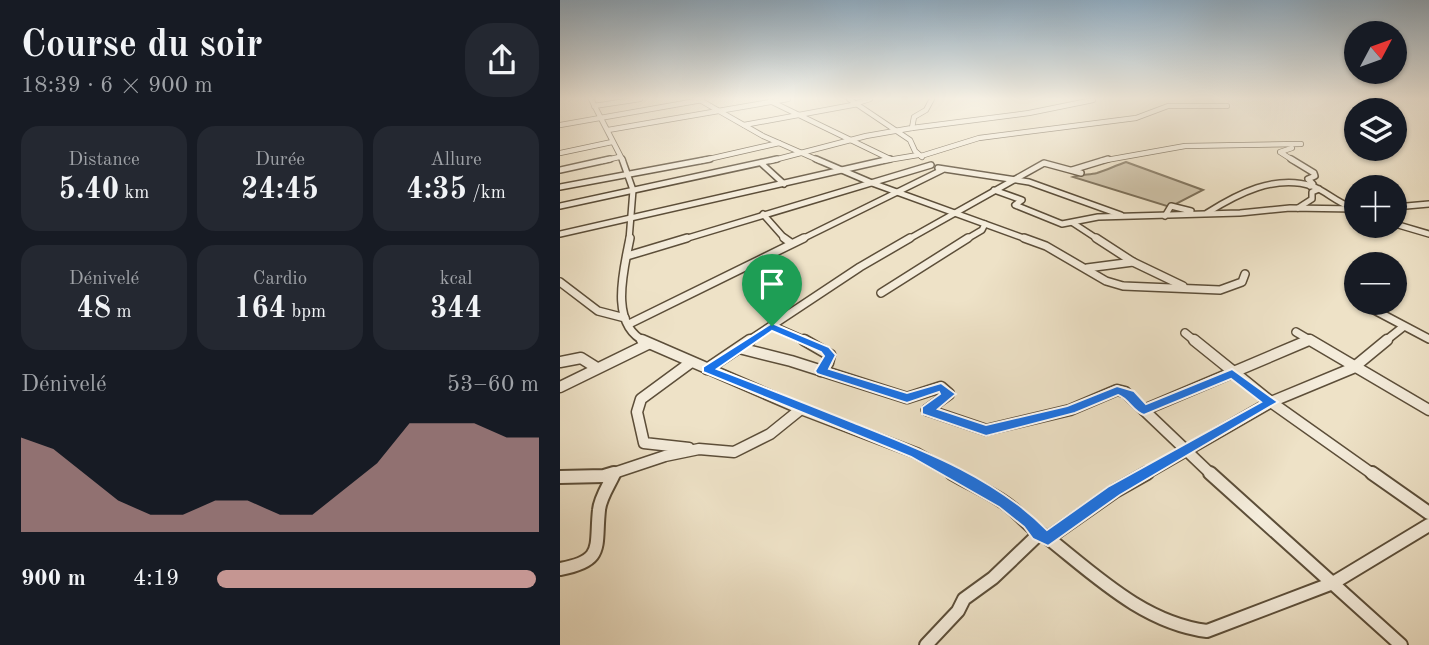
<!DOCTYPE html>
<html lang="fr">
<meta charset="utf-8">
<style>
:root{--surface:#171b24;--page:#242831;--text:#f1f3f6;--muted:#9ea1a6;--accent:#c59692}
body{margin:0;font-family:"Old Standard TT",serif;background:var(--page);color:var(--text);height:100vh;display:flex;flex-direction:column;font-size:26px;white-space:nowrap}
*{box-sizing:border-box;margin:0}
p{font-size:23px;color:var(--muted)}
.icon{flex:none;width:38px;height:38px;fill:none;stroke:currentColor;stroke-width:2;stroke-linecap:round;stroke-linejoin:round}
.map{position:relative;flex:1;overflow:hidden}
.sheet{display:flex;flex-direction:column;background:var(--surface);width:560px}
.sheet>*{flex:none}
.needle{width:46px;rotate:49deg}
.fabs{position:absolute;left:784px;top:21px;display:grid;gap:14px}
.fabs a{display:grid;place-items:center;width:63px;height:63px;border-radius:50%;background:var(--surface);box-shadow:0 2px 5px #0004;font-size:35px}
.pin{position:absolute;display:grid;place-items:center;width:60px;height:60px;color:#fff;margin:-72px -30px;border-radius:50% 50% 50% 0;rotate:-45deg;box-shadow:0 0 7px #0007}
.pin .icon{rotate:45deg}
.round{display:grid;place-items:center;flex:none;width:74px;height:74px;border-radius:28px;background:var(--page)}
.head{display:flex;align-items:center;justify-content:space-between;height:119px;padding:0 21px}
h1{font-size:38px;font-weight:700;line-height:52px}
.figures{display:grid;grid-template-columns:repeat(3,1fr);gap:10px;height:119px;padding:7px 21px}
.figures div{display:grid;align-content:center;border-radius:18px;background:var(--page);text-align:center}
.figures b{font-size:30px;font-weight:700}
.figures small{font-size:19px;font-weight:400}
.figures p{font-size:19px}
.chart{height:196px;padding:14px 21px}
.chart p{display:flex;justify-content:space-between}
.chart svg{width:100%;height:126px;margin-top:7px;fill:var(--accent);opacity:.7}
ul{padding:0 21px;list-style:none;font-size:23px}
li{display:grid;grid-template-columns:112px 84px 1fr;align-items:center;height:52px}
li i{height:18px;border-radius:9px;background:var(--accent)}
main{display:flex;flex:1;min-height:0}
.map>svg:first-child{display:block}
</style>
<main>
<section class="sheet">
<div class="head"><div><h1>Course du soir</h1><p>18:39 · 6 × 900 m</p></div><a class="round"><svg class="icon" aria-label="share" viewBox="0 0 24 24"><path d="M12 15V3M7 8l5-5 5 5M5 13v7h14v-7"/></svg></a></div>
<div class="figures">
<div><p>Distance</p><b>5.40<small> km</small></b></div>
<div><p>Durée</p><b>24:45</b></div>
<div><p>Allure</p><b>4:35<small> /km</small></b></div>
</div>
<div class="figures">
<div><p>Dénivelé</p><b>48<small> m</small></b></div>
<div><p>Cardio</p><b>164<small> bpm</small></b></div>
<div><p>kcal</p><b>344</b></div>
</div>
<div class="chart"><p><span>Dénivelé</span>53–60 m</p>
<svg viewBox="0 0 160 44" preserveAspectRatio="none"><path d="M0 44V11L10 15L20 24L30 33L40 38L50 38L60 33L70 33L80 38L90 38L100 29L110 20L120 6L130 6L140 6L150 11L160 11V44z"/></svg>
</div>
<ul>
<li><b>900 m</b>4:19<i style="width:99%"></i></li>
</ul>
</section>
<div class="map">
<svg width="869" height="645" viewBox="0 0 869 645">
<rect width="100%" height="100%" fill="#eee2c7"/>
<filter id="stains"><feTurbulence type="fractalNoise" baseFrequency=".00286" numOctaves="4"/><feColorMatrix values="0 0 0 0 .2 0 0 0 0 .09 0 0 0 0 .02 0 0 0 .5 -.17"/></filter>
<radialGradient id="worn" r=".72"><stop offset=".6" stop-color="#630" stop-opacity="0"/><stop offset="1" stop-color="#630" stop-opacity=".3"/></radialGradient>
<path fill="#cdc1a7" stroke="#7c6f58" stroke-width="2" d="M566,162L643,190L610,207L513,177C521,174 530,175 537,173C546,170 555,166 566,162Z"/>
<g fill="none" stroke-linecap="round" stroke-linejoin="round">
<defs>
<g id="minor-far4">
<polyline points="31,99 63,161"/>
<polyline points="138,99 203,136 260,161"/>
<polyline points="289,99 350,140 355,151 362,157"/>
<polyline points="210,101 330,159"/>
<polyline points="297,103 310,99"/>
<polyline points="34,106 80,99"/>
<polyline points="0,125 142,100"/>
<polyline points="184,125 298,104"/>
<polyline points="352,128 469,113 533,100"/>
<polyline points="48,130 228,99"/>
<polyline points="732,148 720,152 734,161"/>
<polyline points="0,153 52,142"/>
<polyline points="361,156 419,138 576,118 608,106 667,106"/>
<polyline points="42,161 59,157"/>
<polyline points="140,161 219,143"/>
<polyline points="210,161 306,136 352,128 354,117 366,110 372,99"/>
<polyline points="322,161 358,155"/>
<polyline points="541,161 625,146 741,144"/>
</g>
<g id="minor-far3">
<polyline points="62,159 73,190 69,240"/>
<polyline points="256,159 312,183 469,240"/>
<polyline points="731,159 754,173 755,176 748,179 753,184 750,186"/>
<polyline points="201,163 224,184"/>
<polyline points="378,168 469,182 561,215"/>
<polyline points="0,170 50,159"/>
<polyline points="512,170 548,159"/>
<polyline points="0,187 150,159"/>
<polyline points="434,190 462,200 455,205 502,224 538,217 680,213 730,208 796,209"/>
<polyline points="0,206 217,159"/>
<polyline points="835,207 869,204"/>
<polyline points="738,208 752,199 752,192 759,189"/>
<path d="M647,213C677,194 715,174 752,186C766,191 776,202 791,207"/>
<polyline points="203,214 226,240"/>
<polyline points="605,216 611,206 631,211"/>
<polyline points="513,223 539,240"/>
<polyline points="835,224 869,234"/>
<polyline points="0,234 330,159"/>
<polyline points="121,240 371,165"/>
<polyline points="240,240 382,170"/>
<polyline points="347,240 484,163 521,173"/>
<polyline points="405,240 422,230 425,224"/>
</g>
<g id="minor-far2">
<path d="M70,238C64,269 48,325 86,342"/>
<polyline points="224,238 231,243"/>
<polyline points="464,238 486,246 546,281 563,286 660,290 682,282 685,274"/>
<polyline points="536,238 573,262"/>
<polyline points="67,256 127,238"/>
<polyline points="527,268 573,262 623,286"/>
<polyline points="0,282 38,311 65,318"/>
<polyline points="321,293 408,238"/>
<polyline points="801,303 869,339"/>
<polyline points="69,324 244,238"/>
<polyline points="212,326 248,342"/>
<polyline points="736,332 753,342"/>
<polyline points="625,333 636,342"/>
<polyline points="187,342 300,267 350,238"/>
<polyline points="745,342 750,340"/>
<polyline points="824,342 843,327"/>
</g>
<g id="minor-far1">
<polyline points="82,340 241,409 356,453 395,475"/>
<polyline points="244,340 270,355 268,363 261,371"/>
<polyline points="634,340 711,402 814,475"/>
<polyline points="750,340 869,410"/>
<polyline points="179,348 231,361 347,398 381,387 389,394 367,410"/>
<polyline points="0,362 21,358 37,368"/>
<polyline points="147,369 190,340"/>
<polyline points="0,387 88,344"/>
<polyline points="367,410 426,430 510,410 557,390 565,392 652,475"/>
<polyline points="584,410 749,340"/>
<polyline points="129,448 84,443 77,412 81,399 130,363"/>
<polyline points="48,475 105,456 139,449 174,452 210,434 241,409"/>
<polyline points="584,475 711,402 793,368 827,340"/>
</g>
<g id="minor">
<path d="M392,473C409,483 429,492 445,503C460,513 472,531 488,538L555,491L587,473"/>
<polyline points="650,473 841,645"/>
<polyline points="812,473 869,513"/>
<polyline points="0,477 44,476 54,473"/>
<path d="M488,538C536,576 584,623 647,631L773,583L869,525"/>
<path d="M0,569C45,561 35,547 39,510C40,498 49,485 54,474"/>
<polyline points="366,645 398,611 404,599 433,578 479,534"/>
</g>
</defs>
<use href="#minor-far4" stroke="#5c4e39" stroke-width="6"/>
<use href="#minor-far3" stroke="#5c4e39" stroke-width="8"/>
<use href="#minor-far2" stroke="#5c4e39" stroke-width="10"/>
<use href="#minor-far1" stroke="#5c4e39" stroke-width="13"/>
<use href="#minor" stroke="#5c4e39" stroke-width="16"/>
<use href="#minor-far4" stroke="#f4ecdb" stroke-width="4.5"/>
<use href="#minor-far3" stroke="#f4ecdb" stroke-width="5"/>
<use href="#minor-far2" stroke="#f4ecdb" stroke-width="7"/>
<use href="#minor-far1" stroke="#f4ecdb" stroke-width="10"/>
<use href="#minor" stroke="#f4ecdb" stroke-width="12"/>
</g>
<linearGradient id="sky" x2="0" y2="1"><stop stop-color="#90acc1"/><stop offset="0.52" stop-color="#f7f2e6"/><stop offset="1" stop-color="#f7f2e6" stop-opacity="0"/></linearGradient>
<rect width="869" height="189" fill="url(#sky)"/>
<path fill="#1a73e8" stroke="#fff" stroke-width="2" fill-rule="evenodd" d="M212,323L269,347L276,355L269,369L347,393L381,383L396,394L378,409L426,425L507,406L557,386L574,391L586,404L672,369L718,402L560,495L488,546L473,539L464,527L439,507L351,457L143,372V367ZM212,331L261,352L264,356L255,371L257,374L347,403L379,392L380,394L362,407V414L426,436L515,413L558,395C569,399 573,412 584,415L671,379L701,402L549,486L487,530C435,477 360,449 292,422C247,404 202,386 157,369Z"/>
<rect width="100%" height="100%" filter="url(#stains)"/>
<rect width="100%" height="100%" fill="url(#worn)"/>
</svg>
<div class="fabs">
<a><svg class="needle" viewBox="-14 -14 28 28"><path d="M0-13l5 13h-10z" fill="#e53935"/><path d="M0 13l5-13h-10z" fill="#9ea1a6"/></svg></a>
<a><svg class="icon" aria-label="layers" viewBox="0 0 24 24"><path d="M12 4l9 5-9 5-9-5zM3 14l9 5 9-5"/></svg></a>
<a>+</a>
<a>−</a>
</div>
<div class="pin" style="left:212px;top:326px;background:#1e9e55"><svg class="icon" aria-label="arrive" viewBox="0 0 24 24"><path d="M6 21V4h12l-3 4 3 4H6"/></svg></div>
</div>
</main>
